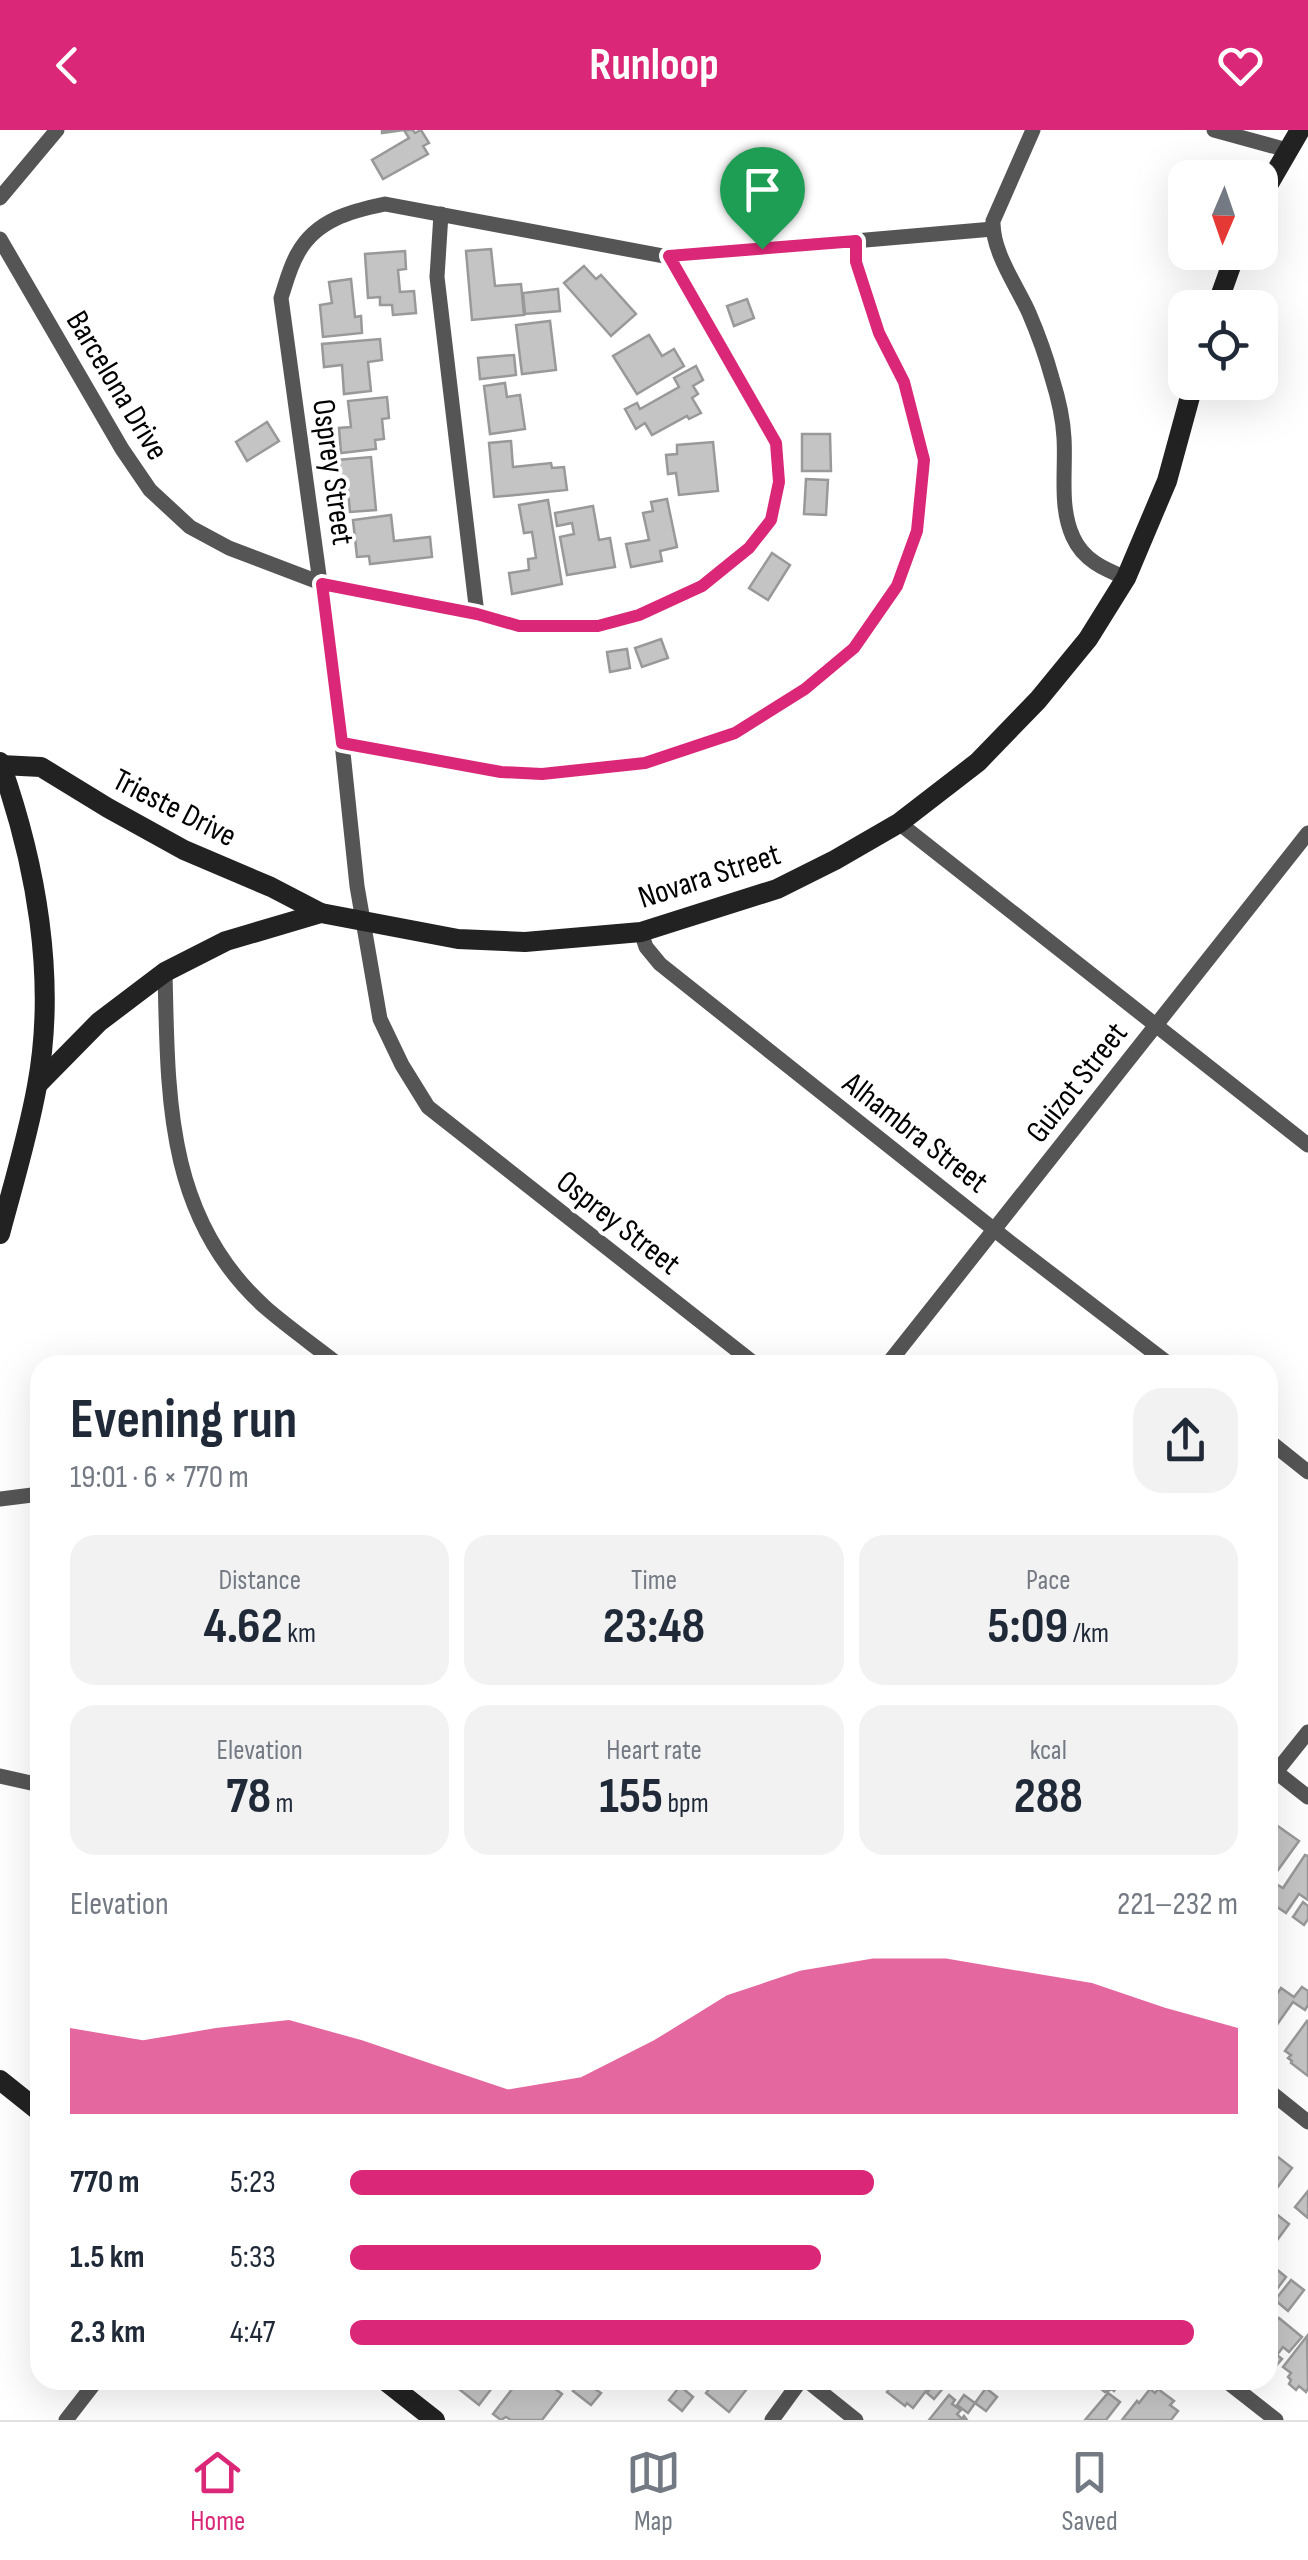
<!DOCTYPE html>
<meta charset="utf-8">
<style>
:root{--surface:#fff;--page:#f2f2f3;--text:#1f2937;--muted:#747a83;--line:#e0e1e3;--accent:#db2777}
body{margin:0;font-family:"Sofia Sans Condensed",sans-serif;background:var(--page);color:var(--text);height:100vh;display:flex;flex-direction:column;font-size:38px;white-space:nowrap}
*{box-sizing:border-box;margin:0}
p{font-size:32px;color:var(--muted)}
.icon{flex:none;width:55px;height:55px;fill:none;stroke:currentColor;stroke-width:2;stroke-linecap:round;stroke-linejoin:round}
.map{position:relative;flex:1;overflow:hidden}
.details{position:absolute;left:30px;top:1225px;width:1248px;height:1035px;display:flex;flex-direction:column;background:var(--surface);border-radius:30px;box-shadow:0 10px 40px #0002}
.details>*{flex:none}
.needle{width:65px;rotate:182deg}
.fabs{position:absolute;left:1168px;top:30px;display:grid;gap:20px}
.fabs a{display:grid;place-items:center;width:110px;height:110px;border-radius:20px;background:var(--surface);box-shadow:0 10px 40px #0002;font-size:50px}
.pin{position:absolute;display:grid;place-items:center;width:85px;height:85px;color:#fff;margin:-102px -42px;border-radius:50% 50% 50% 0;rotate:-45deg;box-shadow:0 0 10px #0007}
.pin .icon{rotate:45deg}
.round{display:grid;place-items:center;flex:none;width:105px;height:105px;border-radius:30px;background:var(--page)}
.head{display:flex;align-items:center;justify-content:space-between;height:170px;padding:0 40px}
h1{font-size:55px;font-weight:700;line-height:75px}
.figures{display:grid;grid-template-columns:repeat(3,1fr);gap:15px;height:170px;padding:10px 40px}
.figures div{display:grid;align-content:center;border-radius:25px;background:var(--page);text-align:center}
.figures b{font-size:50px;font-weight:700}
.figures small{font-size:28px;font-weight:400}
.figures p{font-size:28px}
.chart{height:280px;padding:20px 40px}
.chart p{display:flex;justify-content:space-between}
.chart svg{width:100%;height:180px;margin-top:10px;fill:var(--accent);opacity:.7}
ul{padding:0 40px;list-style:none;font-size:32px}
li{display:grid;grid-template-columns:160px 120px 1fr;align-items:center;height:75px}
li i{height:25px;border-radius:12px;background:var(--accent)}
header{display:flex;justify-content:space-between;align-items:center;height:130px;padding:0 40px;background:var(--accent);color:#fff;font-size:45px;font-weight:700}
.tab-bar{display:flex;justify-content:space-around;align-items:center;height:140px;border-top:2px solid var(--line);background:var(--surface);font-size:28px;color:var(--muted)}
.tab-bar a{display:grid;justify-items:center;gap:5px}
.tab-bar .active{color:var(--accent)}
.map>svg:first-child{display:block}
</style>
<header><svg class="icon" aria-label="back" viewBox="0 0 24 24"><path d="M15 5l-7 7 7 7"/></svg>Runloop<svg class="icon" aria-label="heart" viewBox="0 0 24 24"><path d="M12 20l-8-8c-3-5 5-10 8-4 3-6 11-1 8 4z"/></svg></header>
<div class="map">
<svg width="1308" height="2290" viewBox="0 0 1308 2290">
<rect width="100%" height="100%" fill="#fff"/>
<g fill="#c4c4c4" stroke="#999" stroke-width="2.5">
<polygon points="382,0 413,0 415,3 421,0 429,13 423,16 428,24 383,49 372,30 409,8 404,0 382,3"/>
<polygon points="491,119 495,156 521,154 524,185 472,190 466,121"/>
<polygon points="405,121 406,139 398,140 400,162 414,161 416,183 393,185 392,175 380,175 380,167 368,168 365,124"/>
<polygon points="584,136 596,149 601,145 636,184 611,206 564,153"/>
<polygon points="351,149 355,187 361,186 362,203 323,207 320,175 332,173 329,152"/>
<polygon points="558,159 560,181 525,184 523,163"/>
<polygon points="747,169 754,188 734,196 727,176"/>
<polygon points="550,191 556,240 522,244 516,195"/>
<polygon points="649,205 662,226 674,219 684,236 637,264 613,226"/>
<polygon points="380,209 382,230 368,232 371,261 344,264 342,235 324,237 322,214"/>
<polygon points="514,225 516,245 480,249 478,228"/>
<polygon points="696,236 703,250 693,256 698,264 692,268 701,283 689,289 687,286 652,305 645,293 636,299 625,279 637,273 640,279 679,257 674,248"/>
<polygon points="505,253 507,267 520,265 525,299 490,304 484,256"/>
<polygon points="387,267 389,288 382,289 384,309 375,310 376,319 341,323 339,298 351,297 348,271"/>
<polygon points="267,292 279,311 247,331 236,312"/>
<polygon points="802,304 830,304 831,341 802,341"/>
<polygon points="511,311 513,337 551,333 552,338 564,337 567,360 494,367 489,313"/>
<polygon points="713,312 718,361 679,365 676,343 668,344 666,325 677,324 677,315"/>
<polygon points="371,327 376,380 350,382 347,349 339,350 337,330"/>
<polygon points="806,349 828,350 826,385 804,384"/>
<polygon points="667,369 677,417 660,421 662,431 631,437 626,414 649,410 643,383 653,381 651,372"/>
<polygon points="548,370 562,454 512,464 509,443 529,440 528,429 536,428 532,402 524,403 519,375"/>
<polygon points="593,376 599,410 610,408 615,437 567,445 560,407 574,404 572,393 557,396 555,383"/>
<polygon points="391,385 394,411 430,407 432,427 370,434 369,426 357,427 353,390"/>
<polygon points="772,423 790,435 768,470 749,458"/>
<polygon points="661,509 668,528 642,537 635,518"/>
<polygon points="627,519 630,538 610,542 607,522"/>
<polygon points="1272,1692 1299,1711 1278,1740 1269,1734 1268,1736 1268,1699"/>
<polygon points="1305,1725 1308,1726 1308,1770 1299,1764 1286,1783 1268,1771 1268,1767 1276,1754 1283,1758"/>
<polygon points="1303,1772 1308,1776 1308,1789 1304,1795 1293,1787"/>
<polygon points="1302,1857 1308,1861 1308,1875 1305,1880 1293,1872 1271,1903 1268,1901 1268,1866 1273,1870 1281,1858 1294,1867"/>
<polygon points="1307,1891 1308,1892 1308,1946 1291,1933 1292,1931 1288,1928 1291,1925 1285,1921"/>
<polygon points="1269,2020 1292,2038 1274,2062 1269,2059 1268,2061"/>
<polygon points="1308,2061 1308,2088 1295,2077"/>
<polygon points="1275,2083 1289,2094 1278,2109 1268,2101 1268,2093"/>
<polygon points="1275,2138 1286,2147 1268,2171 1268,2147"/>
<polygon points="1291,2150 1304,2160 1288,2181 1275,2170"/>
<polygon points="1279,2188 1302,2207 1289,2222 1283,2217 1277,2225 1282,2229 1275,2237 1268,2231 1268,2193 1271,2196"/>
<polygon points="1307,2206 1308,2258 1306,2262 1299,2256 1296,2260 1289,2254 1291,2250 1288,2247 1291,2243 1283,2237"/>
<polygon points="458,2250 459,2251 498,2250 479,2275 454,2255"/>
<polygon points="519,2250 538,2250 539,2252 550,2250 550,2255 562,2264 542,2290 511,2290 506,2287 501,2290 493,2284"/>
<polygon points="581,2250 601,2263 591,2275 573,2261"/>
<polygon points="716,2250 738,2250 746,2260 729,2282 706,2263"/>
<polygon points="896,2250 930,2250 929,2257 913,2278 907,2273 905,2276 887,2262"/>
<polygon points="937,2250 950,2250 934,2269 927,2263"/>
<polygon points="1090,2250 1123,2250 1114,2261 1112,2259 1105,2262"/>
<polygon points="680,2256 693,2267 682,2281 669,2270"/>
<polygon points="986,2258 997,2267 986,2281 975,2273"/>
<polygon points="1150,2259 1155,2263 1158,2259 1174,2271 1170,2275 1178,2281 1171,2290 1122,2290 1137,2271 1139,2273"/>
<polygon points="1108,2263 1120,2272 1106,2290 1085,2290"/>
<polygon points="949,2265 955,2270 952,2274 961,2280 957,2284 962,2289 964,2286 967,2290 929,2290"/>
<polygon points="964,2265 975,2273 968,2283 957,2275"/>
</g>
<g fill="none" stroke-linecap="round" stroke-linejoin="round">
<g stroke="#555" stroke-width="15">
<path d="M1033,0L993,91C992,122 1017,156 1029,183C1038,204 1046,226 1052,248C1058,267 1063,288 1064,308C1066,340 1059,377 1073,407C1083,430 1104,439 1126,448"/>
<polyline points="1214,0 1287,20"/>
<polyline points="0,68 57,0"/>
<polyline points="441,84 437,147 477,484"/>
<polyline points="0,109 122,319 150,360 190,397 229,418 321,453 477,484 519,496 598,496 639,485 701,456 749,418 771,389 779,352 776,313 669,127"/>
<polyline points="342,613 501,641 542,644 645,633 735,603 805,559 854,518 897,456 917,401 923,330 904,251 879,203 855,132 856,111"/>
<polyline points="899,693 1308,1015"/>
<polyline points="641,802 646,817 660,834 1011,1113 1170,1235"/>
<path d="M165,842C168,966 165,1088 266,1178C289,1198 315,1216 339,1235"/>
<path d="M756,1235L428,977L402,935L380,889L357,756L342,613L281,168C286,153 290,136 298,123C316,90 351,81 385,74L669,127L993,99"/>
<polyline points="887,1235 1308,703"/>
<polyline points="1268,1310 1308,1342"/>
<polyline points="0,1369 40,1364"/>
<polyline points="1271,1638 1308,1667"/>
<polyline points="0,1646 40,1655"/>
<polyline points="1268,1652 1308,1602"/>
<polyline points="1268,1960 1308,1992"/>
<polyline points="806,2250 856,2290"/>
<polyline points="1225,2250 1276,2290"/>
<polyline points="66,2290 97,2250"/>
<polyline points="772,2290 801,2250"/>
</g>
<g stroke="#222" stroke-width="20">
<polyline points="1260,69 1300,0"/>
<polyline points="1216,178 1236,122"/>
<path d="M0,632C36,733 57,849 37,956C28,1006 13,1055 0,1104"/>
<polyline points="1,635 41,637 108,678 184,720 271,757 321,783"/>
<polyline points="38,954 99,892 165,842 226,811 321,783 458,809 525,812 641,802 777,759 835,730 899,693 978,632 1038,570 1088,509 1126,448 1167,351 1194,252"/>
<polyline points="0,1950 40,1982"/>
<polyline points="384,2250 435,2290"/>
</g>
</g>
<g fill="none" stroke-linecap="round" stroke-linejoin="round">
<defs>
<polygon id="route" points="856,111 856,132 879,203 904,252 924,330 917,401 897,456 854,518 805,559 735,603 645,633 542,644 501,642 342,613 322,454 477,484 519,496 598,496 639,485 702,456 749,418 771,390 779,352 776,313 669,126"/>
</defs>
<use href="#route" stroke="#fff" stroke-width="20"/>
<use href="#route" stroke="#db2777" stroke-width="12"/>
</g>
<g text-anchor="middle" stroke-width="8" stroke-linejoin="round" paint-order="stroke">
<g font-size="32" fill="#000" stroke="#fff">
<text transform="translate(118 255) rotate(59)" y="11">Barcelona Drive</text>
<text transform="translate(334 342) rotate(82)" y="11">Osprey Street</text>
<text transform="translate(175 677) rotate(27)" y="11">Trieste Drive</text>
<text transform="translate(709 745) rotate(-18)" y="11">Novara Street</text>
<text transform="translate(1076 952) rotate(-52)" y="11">Guizot Street</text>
<text transform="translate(916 1002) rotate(38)" y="11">Alhambra Street</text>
<text transform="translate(619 1092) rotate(38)" y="11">Osprey Street</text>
</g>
</g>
</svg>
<div class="fabs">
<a><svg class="needle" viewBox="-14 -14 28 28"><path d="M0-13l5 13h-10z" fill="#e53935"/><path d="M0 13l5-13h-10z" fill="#747a83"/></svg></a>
<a><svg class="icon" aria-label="locate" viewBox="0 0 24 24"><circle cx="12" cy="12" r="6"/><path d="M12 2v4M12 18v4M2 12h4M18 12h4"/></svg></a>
</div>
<div class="pin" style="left:762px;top:119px;background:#1e9e55"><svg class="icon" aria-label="arrive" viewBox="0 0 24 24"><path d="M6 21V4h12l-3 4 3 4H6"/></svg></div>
<section class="details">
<div class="head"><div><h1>Evening run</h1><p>19:01 · 6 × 770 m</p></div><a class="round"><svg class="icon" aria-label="share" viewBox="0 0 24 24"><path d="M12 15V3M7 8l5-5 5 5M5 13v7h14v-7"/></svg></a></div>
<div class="figures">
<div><p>Distance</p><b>4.62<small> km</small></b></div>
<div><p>Time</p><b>23:48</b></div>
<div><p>Pace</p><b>5:09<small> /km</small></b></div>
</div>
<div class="figures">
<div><p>Elevation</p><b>78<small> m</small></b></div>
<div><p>Heart rate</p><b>155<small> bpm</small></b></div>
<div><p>kcal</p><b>288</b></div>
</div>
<div class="chart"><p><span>Elevation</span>221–232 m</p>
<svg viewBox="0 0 160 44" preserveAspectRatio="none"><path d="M0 44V23L10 26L20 23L30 21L40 26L50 32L60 38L70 35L80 26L90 15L100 9L110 6L120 6L130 9L140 12L150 18L160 23V44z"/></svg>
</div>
<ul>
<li><b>770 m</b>5:23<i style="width:59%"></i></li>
<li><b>1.5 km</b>5:33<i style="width:53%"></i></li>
<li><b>2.3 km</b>4:47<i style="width:95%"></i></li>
</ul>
</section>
</div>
<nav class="tab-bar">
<a class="active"><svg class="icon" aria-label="home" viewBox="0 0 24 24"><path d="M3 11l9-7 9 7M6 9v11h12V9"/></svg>Home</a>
<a><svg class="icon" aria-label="map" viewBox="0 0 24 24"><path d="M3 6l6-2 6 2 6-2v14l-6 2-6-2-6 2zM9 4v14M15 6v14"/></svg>Map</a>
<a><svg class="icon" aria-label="saved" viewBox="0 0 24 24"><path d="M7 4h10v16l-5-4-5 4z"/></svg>Saved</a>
</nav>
